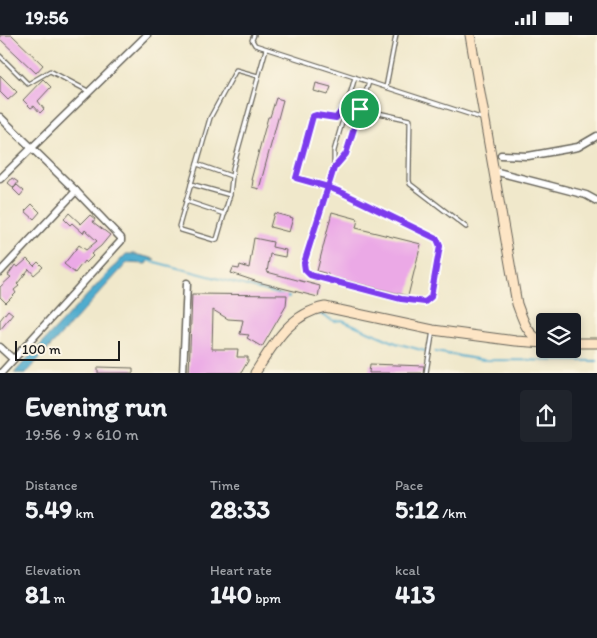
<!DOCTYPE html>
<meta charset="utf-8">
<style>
:root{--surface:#171b24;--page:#20242c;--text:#f1f3f6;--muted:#9ea1a6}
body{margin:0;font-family:Itim,sans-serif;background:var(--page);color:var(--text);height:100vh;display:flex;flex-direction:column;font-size:19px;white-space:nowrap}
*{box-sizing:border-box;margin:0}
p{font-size:16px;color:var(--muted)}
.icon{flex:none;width:28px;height:28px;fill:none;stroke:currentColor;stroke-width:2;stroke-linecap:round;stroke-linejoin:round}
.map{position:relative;height:338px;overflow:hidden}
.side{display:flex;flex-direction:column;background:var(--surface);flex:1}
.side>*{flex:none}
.controls{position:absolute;left:536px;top:278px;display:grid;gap:10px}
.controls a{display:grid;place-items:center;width:45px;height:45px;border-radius:5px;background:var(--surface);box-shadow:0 2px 8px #0003;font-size:25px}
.scale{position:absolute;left:15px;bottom:12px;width:105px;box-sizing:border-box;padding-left:5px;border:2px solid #1c1c1c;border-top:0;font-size:14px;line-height:18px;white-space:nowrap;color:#1c1c1c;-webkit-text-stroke:4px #fcf5e5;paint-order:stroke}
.pin{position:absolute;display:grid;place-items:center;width:42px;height:42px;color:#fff;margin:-21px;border:2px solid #fff;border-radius:50%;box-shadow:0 1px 5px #0007}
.round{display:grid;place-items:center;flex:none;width:52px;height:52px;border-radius:5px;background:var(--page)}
.headline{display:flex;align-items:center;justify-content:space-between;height:85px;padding:0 25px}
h1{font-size:28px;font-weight:700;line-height:38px}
.stats{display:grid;grid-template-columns:repeat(3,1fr);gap:8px;height:85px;padding:5px 25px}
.stats div{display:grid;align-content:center}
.stats b{font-size:25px;font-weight:700}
.stats small{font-size:14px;font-weight:400}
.stats p{font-size:14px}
.status{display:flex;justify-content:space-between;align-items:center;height:35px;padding:0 25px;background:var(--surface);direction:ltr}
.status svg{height:14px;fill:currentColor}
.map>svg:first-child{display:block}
</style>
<div class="status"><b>19:56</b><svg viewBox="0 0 49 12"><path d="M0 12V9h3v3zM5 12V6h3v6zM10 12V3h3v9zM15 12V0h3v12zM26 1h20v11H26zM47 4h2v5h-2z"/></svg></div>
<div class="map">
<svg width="597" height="338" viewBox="0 0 597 338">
<rect width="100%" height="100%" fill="#fcf5e5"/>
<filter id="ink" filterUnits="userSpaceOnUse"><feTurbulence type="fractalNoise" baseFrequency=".02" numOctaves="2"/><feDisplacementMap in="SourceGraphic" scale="10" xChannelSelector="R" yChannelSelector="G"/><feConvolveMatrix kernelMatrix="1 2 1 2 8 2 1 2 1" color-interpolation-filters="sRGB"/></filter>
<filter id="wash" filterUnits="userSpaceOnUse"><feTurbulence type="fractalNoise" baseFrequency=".0096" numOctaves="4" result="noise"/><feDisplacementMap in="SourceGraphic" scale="20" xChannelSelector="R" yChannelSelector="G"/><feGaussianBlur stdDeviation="1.12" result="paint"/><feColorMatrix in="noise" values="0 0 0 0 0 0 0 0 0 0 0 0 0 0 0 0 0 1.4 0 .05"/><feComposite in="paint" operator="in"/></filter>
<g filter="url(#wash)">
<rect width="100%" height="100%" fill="#f0e8cb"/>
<polygon fill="#4facce" stroke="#366475" points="126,219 134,219 155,224 147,226 147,229 127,228 26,338 14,338"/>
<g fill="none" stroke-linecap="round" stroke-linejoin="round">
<g stroke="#4facce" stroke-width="2">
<polyline points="147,225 289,262"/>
<polyline points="318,278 334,286 342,285 396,308 425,316"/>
<polyline points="435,317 483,325 597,326"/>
</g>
</g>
<g id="blocks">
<g fill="#eba9e6">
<polygon points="0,0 12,0 43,30 36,38 0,4"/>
<polygon points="0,40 17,57 8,65 0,57"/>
<polygon points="43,44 51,52 38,66 44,74 40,78 34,71 31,73 23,65"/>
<polygon points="316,48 331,52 328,60 314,56"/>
<polygon points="276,63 283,65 259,154 252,152 253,145 251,145 268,82 270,82"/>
<polygon points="12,143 18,147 14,153 8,148"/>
<polygon points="17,150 24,156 20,161 13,154"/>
<polygon points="32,169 40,177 34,184 25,176"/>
<polygon points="332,177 358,184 356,193 421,209 408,261 328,241 328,239 317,236"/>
<polygon points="69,178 81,189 90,180 95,184 93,187 110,200 101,211 91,219 93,221 86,228 84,226 75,238 64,229 79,210 86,215 97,206 85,195 83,198 72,188 70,190 64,184"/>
<polygon points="274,178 293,183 289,197 270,192"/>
<polygon points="254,203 273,207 272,212 286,215 285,222 270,219 267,237 320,251 318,262 258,247 231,238 233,233 239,234 240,230 249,233"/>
<polygon points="27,224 34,231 38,227 43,232 34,240 29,234 17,249 19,251 14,255 16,258 6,268 0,262 0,252 11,242 8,240 15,230 18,232"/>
<polygon points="192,259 287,260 286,271 262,312 247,303 249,300 240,299 243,285 228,284 213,275 212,314 238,314 237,322 248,322 248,326 241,338 189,338"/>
<polygon points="8,275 13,279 0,295 0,285"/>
<polygon points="370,329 424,331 423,338 369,338"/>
<polygon points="98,332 133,333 133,338 98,338"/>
</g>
</g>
</g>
<g filter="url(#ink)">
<use href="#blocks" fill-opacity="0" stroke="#666359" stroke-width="1"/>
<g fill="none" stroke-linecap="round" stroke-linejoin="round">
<defs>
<g id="lane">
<polyline points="254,0 252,5 255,10 484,84"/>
<polyline points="0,21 28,49 50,36 88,56"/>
<polyline points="258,41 236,35 210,83 179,191 181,195 214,205 217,204 230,160 233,133 266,14"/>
<path d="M355,42L334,116V133L329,152L304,228L305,235L310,240L401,265L425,267L431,262L440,211L437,205L343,158L329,152L296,143L313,81L316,80L337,82C341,78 341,72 347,71L410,85L409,145L410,149L466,192"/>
<polyline points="386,52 396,0"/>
<polyline points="197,129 231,141"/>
<polyline points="334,133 346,119 369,47"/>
<polyline points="191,149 230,160"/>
<polyline points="186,166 225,179"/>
<polyline points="426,338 433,295"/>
</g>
<g id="street">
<polyline points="0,82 76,156 121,203 121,206 1,338"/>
<polyline points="501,120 528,121 578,112 597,101"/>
<polyline points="494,136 586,160 597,166"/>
<polyline points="0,144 147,0"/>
<polyline points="0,237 76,156"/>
<polyline points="0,312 13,324"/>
<polyline points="183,338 187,248"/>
</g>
<g id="secondary">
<path d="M470,0L517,269C523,285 526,298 541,306"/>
<polyline points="572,308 597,308"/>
<path d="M255,338C273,310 289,279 325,272L433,295L516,306L545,308"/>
</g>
</defs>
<use href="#lane" stroke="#666359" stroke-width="5.5"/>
<use href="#street" stroke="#666359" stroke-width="9"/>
<use href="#secondary" stroke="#666359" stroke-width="11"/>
<use href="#lane" stroke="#fff" stroke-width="3"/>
<use href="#street" stroke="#fff" stroke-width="6"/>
<use href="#secondary" stroke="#fde5c5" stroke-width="9"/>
</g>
</g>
<g fill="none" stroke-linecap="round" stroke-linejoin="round" filter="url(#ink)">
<defs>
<polyline id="route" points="360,74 346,119 334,133 304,228 305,235 310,240 401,264 425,267 431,262 440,211 437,204 343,158 328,152 296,143 313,81 316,80 336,83 345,71 360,74"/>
</defs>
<use href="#route" stroke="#fff" stroke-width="10"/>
<use href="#route" stroke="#7c3aed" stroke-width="6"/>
</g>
</svg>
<div class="controls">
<a><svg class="icon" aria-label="layers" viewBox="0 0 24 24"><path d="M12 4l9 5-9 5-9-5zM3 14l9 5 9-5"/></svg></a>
</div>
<div class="scale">100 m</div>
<div class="pin" style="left:360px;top:74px;background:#1e9e55"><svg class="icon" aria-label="arrive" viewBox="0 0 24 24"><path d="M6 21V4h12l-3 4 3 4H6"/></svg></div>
</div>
<section class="side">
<div class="headline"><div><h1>Evening run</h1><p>19:56 · 9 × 610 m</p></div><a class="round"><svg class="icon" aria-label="share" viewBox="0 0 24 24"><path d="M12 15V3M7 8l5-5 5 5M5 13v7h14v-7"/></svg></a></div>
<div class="stats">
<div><p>Distance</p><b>5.49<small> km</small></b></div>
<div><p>Time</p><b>28:33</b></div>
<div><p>Pace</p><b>5:12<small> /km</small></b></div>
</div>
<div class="stats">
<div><p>Elevation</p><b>81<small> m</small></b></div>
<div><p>Heart rate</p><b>140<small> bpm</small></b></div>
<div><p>kcal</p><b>413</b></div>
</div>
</section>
